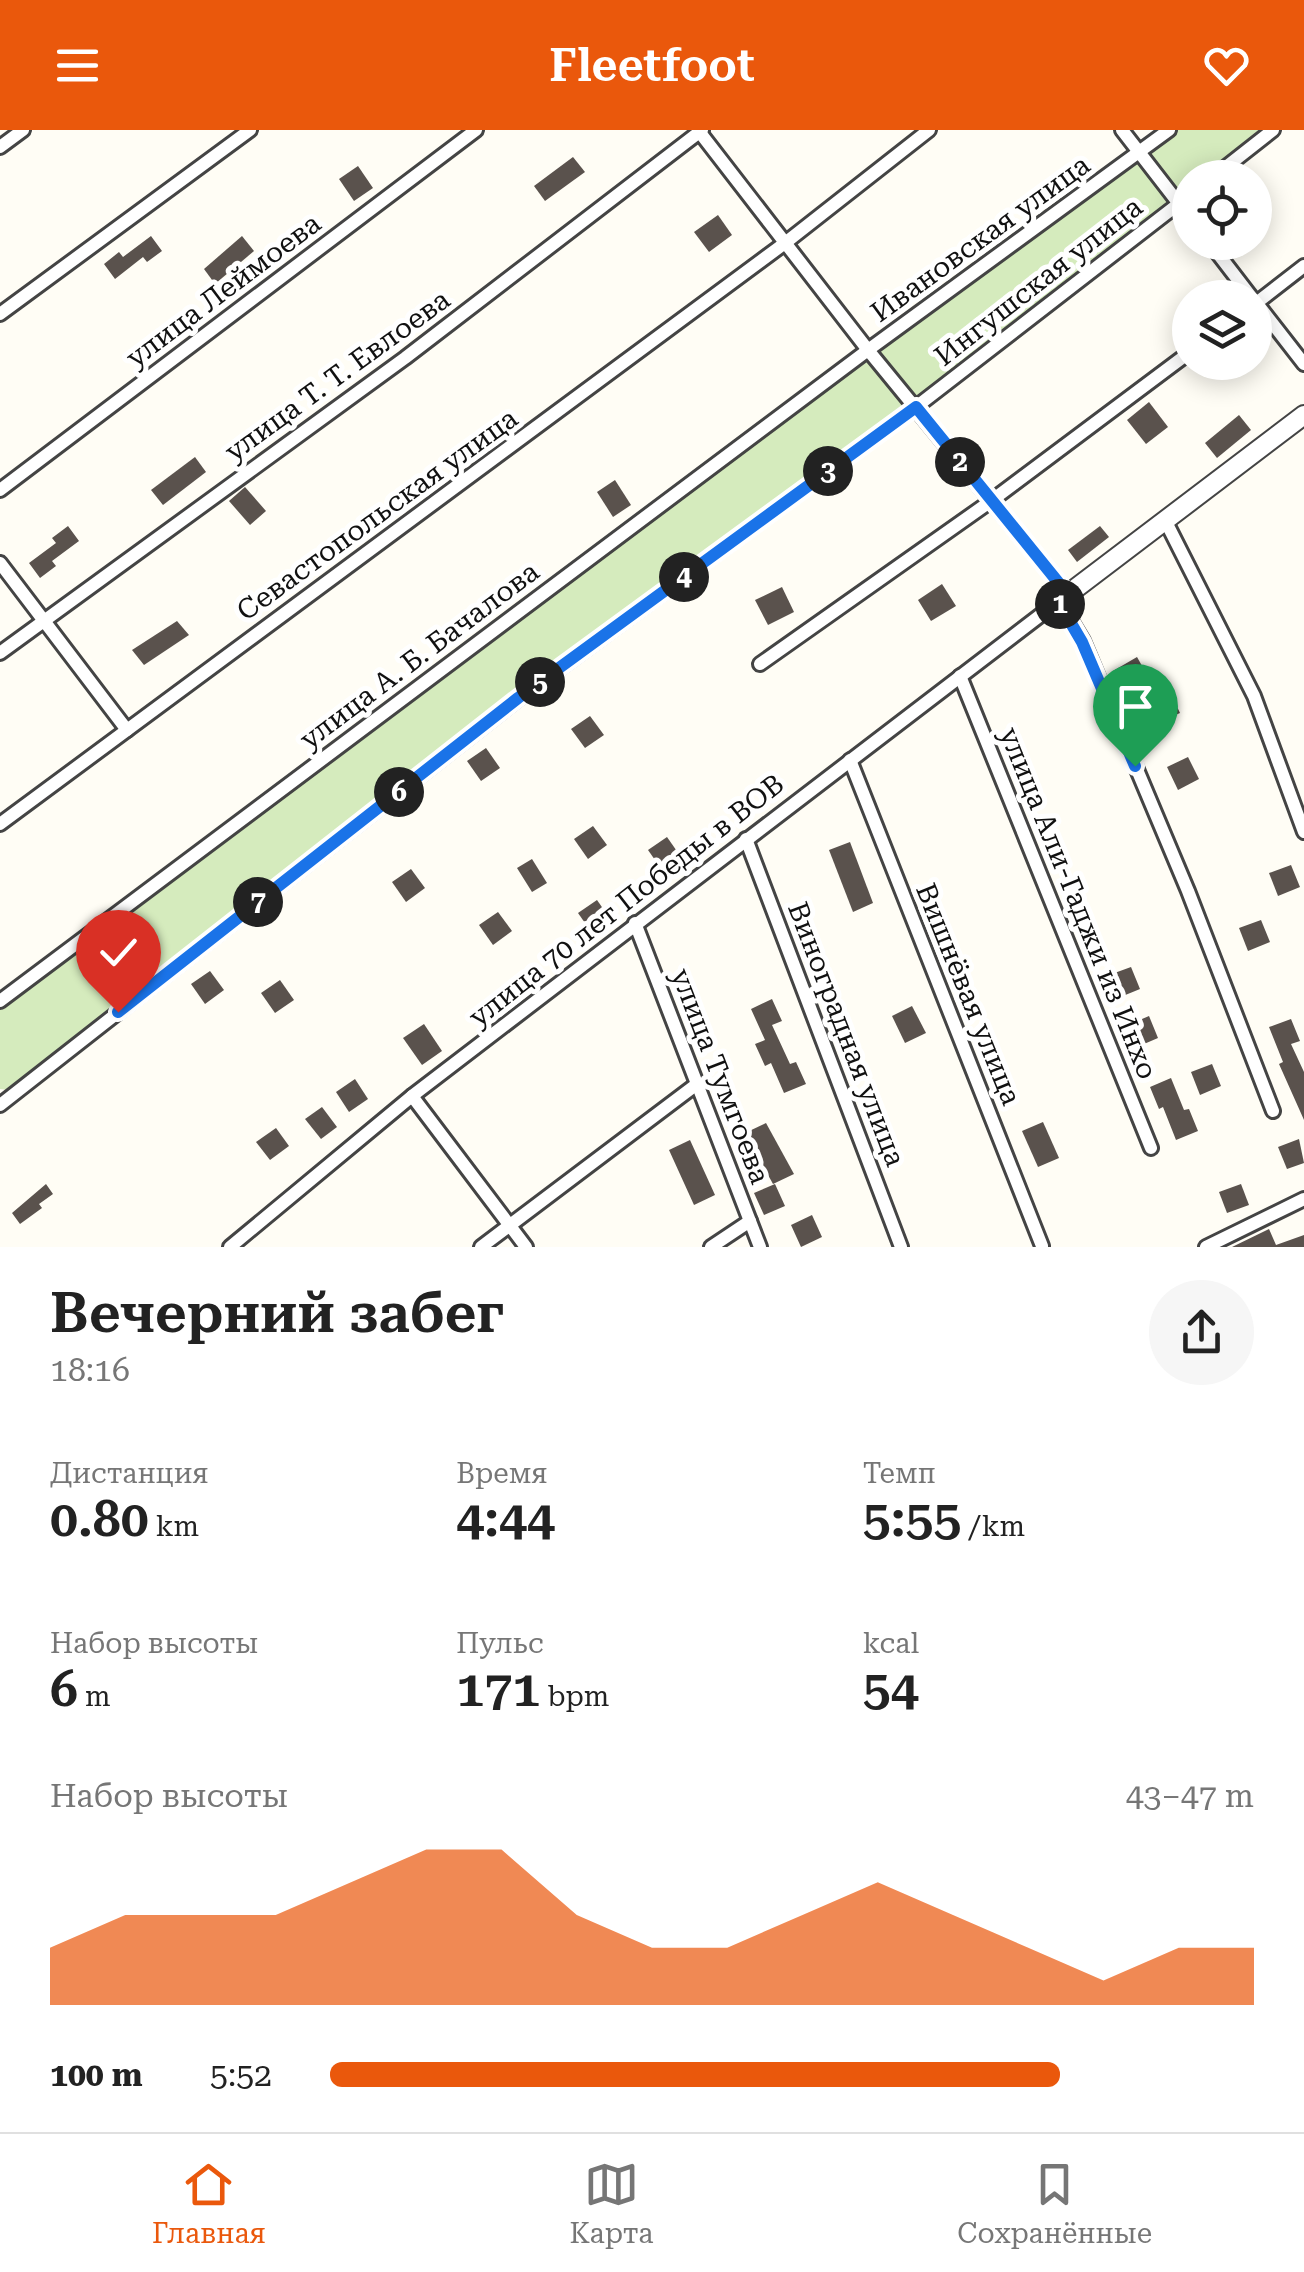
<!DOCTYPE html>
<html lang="ru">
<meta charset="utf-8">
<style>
:root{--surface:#fff;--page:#f6f6f6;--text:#222;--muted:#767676;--line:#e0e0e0;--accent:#ea580c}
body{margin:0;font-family:"Roboto Serif",serif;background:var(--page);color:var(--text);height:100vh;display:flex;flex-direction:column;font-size:38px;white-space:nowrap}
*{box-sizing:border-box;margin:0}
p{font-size:32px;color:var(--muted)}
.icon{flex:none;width:55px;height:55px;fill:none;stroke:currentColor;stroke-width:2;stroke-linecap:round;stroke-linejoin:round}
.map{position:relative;height:1117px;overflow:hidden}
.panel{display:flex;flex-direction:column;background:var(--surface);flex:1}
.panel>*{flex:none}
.buttons{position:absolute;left:1172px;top:30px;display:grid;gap:20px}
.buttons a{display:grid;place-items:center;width:100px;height:100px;border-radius:50%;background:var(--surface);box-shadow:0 5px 25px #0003;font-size:50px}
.pin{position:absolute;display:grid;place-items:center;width:85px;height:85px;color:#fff;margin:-102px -42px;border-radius:50% 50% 50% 0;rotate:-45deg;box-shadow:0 0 10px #0007}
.pin .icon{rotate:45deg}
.km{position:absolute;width:50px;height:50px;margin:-25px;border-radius:50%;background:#222;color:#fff;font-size:28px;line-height:50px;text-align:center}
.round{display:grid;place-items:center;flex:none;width:105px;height:105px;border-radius:52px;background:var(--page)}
.summary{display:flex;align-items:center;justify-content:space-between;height:170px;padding:0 50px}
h1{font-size:55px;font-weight:600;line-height:75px}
.metrics{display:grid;grid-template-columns:repeat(3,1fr);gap:15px;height:170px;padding:10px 50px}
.metrics div{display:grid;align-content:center}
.metrics b{font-size:50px;font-weight:600}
.metrics small{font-size:28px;font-weight:400}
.metrics p{font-size:28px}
.chart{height:280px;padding:20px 50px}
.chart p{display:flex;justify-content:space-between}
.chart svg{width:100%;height:180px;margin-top:10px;fill:var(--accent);opacity:.7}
ul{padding:0 50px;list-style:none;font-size:32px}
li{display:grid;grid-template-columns:160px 120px 1fr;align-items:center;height:75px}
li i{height:25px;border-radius:12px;background:var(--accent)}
header{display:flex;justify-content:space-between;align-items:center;height:130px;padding:0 50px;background:var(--accent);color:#fff;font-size:45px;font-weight:600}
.dock{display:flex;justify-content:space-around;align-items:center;height:140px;border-top:2px solid var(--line);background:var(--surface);font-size:28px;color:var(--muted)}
.dock a{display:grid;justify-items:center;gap:5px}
.dock .on{color:var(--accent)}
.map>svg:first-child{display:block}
</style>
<header><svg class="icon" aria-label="menu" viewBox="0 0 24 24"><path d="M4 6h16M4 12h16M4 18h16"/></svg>Fleetfoot<svg class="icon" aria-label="heart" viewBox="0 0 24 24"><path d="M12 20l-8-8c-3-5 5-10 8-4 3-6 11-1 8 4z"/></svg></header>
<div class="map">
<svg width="1304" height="1117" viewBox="0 0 1304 1117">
<rect width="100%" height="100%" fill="#fffdf5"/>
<polygon fill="#d5ebbd" points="1169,0 1273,0 1212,47 1190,48 1190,65 916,277 9,960 0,959 0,877 209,713"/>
<g fill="#5a524d">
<polygon points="573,27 585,42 545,71 534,56"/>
<polygon points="358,36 373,58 354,71 339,49"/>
<polygon points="718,85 732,105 709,122 694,102"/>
<polygon points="151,106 162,121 147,132 143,127 115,149 104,134 119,122 123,127"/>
<polygon points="242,106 254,121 215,154 204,139"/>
<polygon points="1149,272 1168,297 1146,314 1127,290"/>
<polygon points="1239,285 1251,300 1217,328 1205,313"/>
<polygon points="195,327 206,342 163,375 151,360"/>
<polygon points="615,350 631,375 613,387 597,362"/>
<polygon points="245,357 266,381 250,395 229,371"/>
<polygon points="68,396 79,411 52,431 56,436 40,448 29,433 56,413 52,408"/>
<polygon points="1100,396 1109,407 1077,432 1068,420"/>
<polygon points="942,454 956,476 931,491 918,470"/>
<polygon points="782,457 794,482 768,495 755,470"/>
<polygon points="177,491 189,505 144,535 132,520"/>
<polygon points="1137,527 1150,550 1157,546 1166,564 1170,562 1180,583 1157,593 1145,567 1133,573 1113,541"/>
<polygon points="590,586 604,605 585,618 571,599"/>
<polygon points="486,618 500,638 481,651 467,631"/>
<polygon points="1188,627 1199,649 1178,660 1167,637"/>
<polygon points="593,696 607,715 588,729 574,709"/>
<polygon points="667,707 681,727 662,740 648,720"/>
<polygon points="850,712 873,773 853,782 829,720"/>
<polygon points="532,729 547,753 532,762 517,738"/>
<polygon points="1291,735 1300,757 1278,766 1269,743"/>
<polygon points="411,739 425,758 406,772 392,752"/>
<polygon points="597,770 611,790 592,803 578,783"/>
<polygon points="498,782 512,801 493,815 479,795"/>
<polygon points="1261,790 1270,812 1248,821 1239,798"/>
<polygon points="1131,837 1140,859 1118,868 1109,845"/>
<polygon points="210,841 224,860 205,874 191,854"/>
<polygon points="280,850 294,870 275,883 261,863"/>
<polygon points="772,869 782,891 772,895 790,934 796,932 806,954 784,963 771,933 765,936 755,914 765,910 751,879"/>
<polygon points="912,876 926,903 905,913 892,886"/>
<polygon points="1149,886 1158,908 1137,917 1128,895"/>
<polygon points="1291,889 1300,911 1291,914 1304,942 1304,990 1279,934 1283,932 1269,897"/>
<polygon points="424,894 442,921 422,935 403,908"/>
<polygon points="1212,934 1221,956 1200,965 1191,942"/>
<polygon points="1171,948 1184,980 1189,979 1198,1001 1176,1010 1163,977 1159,979 1150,957"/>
<polygon points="355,949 368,969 349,982 336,962"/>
<polygon points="322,977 337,997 321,1009 305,989"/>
<polygon points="1043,992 1059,1028 1038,1037 1022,1001"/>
<polygon points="766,993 794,1044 773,1054 745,1003"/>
<polygon points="276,998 289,1016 270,1030 256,1012"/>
<polygon points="1299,1009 1304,1033 1287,1039 1278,1017"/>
<polygon points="690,1010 715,1065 694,1075 669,1020"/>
<polygon points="46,1054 53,1064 39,1074 42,1078 20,1094 12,1083"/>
<polygon points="775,1054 785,1076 764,1085 754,1063"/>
<polygon points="1241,1054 1249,1075 1227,1083 1219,1062"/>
<polygon points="812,1085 822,1107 801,1117 791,1095"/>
<polygon points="1269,1099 1276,1115 1304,1105 1304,1117 1232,1117"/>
</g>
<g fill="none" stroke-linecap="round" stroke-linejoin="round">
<defs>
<g id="minor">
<polyline points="698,0 868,220 1062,457 1059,471"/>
<polyline points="1122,0 1190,88"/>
<polyline points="0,17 23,0"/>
<polyline points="1212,48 1273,0"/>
<polyline points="1209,112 1252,168"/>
<polyline points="1255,171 1304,234"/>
<polyline points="1255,174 1304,136"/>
<polyline points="0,184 250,0"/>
<polyline points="0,360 476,0"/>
<polyline points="1165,390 1254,566 1304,702"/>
<polyline points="0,433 127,600"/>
<polyline points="1059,471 1083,511 1188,761 1273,981"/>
<polyline points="0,523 405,228 702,0"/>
<polyline points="760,534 991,371 1190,222"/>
<polyline points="960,546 1151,1018"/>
<polyline points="850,630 1042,1116"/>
<polyline points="0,694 785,113 929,0"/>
<polyline points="746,709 901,1117"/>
<polyline points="635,793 760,1117"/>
<polyline points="0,871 868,220 1169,0"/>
<polyline points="412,966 526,1117"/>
<polyline points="0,975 519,568 916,277 1190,65"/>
<polyline points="230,1117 412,966 1059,471"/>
<polyline points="481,1117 697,954"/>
<polyline points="711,1117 750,1091"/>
<polyline points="1206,1117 1304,1069"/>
</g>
<polyline id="tertiary" points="1059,471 1304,285"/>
</defs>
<use href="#minor" stroke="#444" stroke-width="18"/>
<use href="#tertiary" stroke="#444" stroke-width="22"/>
<use href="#minor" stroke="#fff" stroke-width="12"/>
<use href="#tertiary" stroke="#fff" stroke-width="18"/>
</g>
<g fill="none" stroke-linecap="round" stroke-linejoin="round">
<defs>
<polyline id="route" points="118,882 518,568 916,277 1062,457 1058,471 1082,512 1135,636"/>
</defs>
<use href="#route" stroke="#fff" stroke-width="20"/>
<use href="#route" stroke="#1a73e8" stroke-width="12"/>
</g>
<g text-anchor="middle" stroke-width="10" stroke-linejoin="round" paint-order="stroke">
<g font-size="28" fill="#111" stroke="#fff">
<text transform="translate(980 108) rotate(-36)" y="10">Ивановская улица</text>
<text transform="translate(1038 151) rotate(-38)" y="10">Ингушская улица</text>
<text transform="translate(223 160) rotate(-37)" y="10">улица Леймоева</text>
<text transform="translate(337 245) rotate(-36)" y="10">улица Т. Т. Евлоева</text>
<text transform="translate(377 384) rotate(-36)" y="10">Севастопольская улица</text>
<text transform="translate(419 525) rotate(-37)" y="10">улица А. Б. Бачалова</text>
<text transform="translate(626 770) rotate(-38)" y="10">улица 70 лет Победы в ВОВ</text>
<text transform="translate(1079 773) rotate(68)" y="10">улица Али-Гаджи из Инхо</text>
<text transform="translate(969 864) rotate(68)" y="10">Вишнёвая улица</text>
<text transform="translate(847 904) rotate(69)" y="10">Виноградная улица</text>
<text transform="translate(721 946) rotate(69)" y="10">улица Тумгоева</text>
</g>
</g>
</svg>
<div class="buttons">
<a><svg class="icon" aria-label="locate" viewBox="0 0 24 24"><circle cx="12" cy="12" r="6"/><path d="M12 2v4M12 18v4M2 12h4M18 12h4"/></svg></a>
<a><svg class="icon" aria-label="layers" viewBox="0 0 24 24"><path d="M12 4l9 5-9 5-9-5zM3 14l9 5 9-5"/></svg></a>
</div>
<div class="pin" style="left:1135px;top:636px;background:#1e9e55"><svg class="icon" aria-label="arrive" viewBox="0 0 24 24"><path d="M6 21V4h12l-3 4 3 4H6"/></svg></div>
<div class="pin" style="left:118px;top:882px;background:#d93025"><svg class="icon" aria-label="check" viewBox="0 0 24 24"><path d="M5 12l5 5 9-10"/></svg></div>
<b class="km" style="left:1060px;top:474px">1</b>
<b class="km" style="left:960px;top:332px">2</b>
<b class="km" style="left:828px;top:341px">3</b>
<b class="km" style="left:684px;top:447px">4</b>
<b class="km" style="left:540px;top:552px">5</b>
<b class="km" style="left:399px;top:662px">6</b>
<b class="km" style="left:258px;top:772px">7</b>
</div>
<section class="panel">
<div class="summary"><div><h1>Вечерний забег</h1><p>18:16</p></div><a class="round"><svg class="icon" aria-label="share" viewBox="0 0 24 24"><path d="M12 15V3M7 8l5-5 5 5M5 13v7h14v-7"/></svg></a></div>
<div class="metrics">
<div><p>Дистанция</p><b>0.80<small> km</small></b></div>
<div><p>Время</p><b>4:44</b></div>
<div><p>Темп</p><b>5:55<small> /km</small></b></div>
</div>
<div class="metrics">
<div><p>Набор высоты</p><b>6<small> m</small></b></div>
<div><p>Пульс</p><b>171<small> bpm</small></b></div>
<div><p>kcal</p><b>54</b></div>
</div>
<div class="chart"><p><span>Набор высоты</span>43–47 m</p>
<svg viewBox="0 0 160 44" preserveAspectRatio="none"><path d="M0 44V30L10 22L20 22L30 22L40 14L50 6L60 6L70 22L80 30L90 30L100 22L110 14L120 22L130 30L140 38L150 30L160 30V44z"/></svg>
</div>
<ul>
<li><b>100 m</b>5:52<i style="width:79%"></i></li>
</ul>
</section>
<nav class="dock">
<a class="on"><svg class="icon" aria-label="home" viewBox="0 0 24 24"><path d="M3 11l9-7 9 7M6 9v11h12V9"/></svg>Главная</a>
<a><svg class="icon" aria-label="map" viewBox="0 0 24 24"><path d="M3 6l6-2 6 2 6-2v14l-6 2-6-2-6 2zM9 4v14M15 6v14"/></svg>Карта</a>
<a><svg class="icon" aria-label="saved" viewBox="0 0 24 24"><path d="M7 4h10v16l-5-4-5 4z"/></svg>Сохранённые</a>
</nav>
